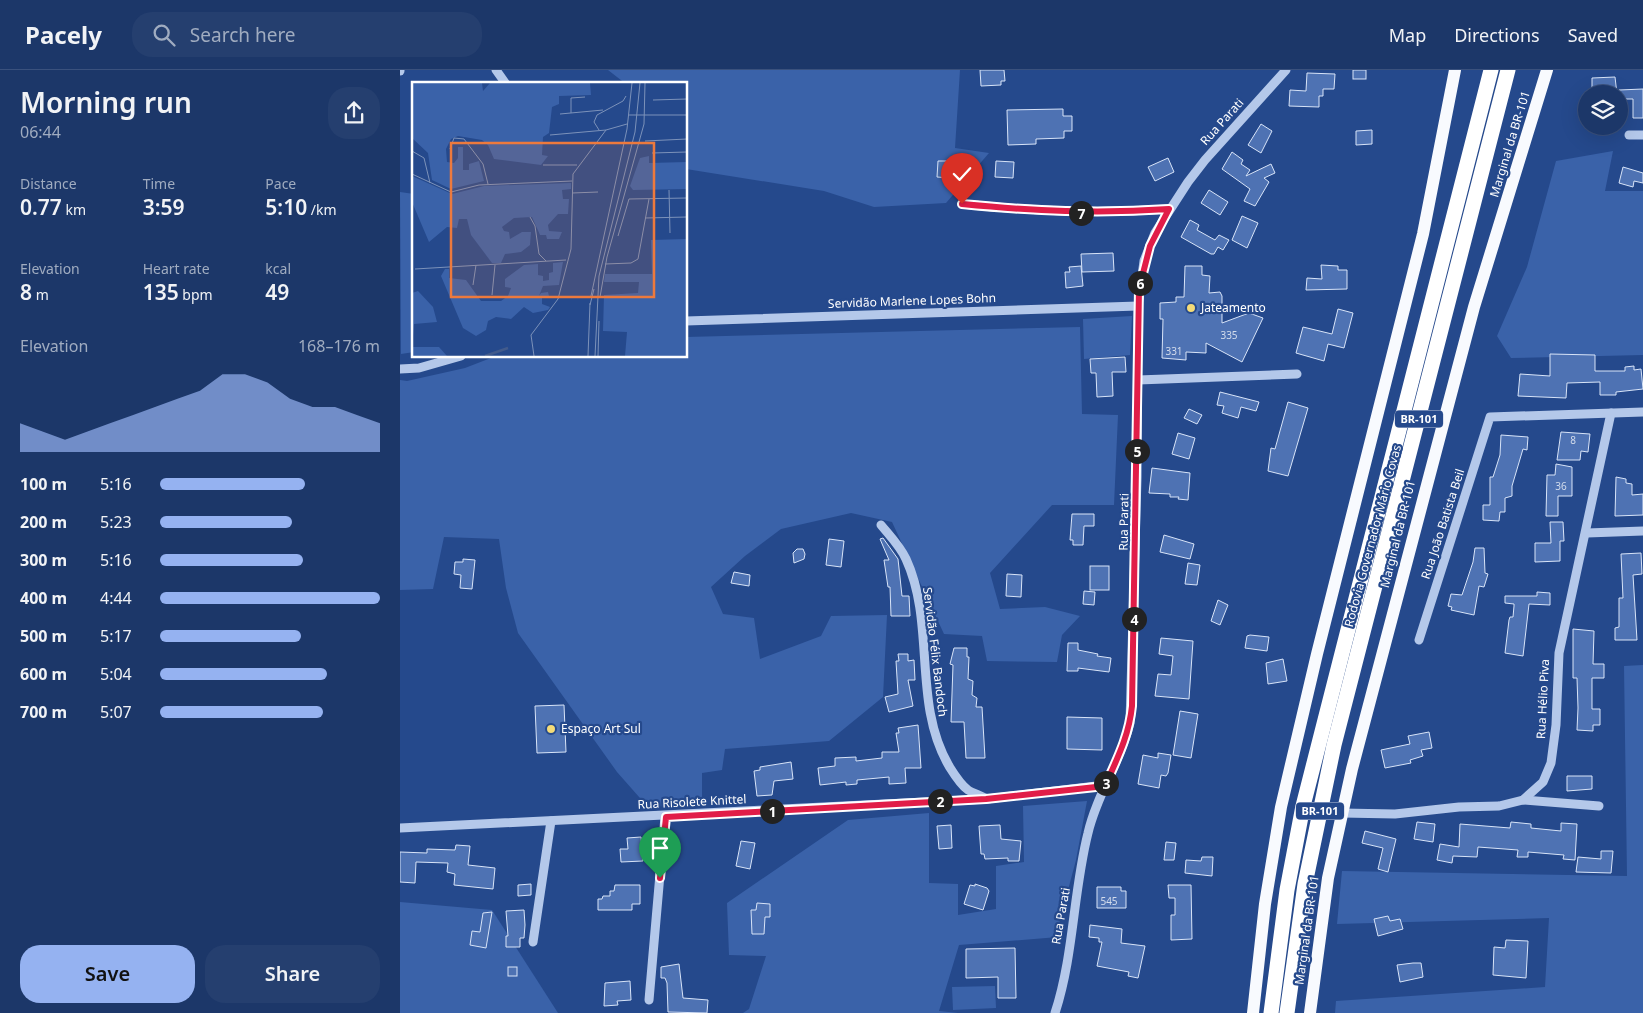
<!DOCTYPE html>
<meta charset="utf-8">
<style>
:root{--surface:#1c3769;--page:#253f6f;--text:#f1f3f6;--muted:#a0acc0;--line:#3a517d;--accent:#95b2f1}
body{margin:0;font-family:"Noto Sans",sans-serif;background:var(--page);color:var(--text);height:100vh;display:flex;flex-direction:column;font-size:19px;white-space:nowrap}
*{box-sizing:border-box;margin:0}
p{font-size:16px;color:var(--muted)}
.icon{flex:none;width:28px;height:28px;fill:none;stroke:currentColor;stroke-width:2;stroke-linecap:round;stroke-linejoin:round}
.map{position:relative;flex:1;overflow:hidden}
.details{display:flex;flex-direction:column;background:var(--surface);width:400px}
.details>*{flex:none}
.controls{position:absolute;left:1178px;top:15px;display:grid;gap:10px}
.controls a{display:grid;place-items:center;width:50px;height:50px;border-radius:50%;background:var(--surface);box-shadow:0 5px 20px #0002,0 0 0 1px var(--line);font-size:25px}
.pin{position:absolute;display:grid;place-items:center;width:42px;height:42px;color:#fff;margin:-51px -21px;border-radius:50% 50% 50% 0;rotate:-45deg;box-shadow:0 0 5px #0007}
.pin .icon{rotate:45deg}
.km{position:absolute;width:25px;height:25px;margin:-12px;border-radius:50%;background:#222;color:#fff;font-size:14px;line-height:25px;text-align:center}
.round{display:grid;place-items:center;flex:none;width:52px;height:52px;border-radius:20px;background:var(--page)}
.summary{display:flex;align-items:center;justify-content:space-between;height:85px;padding:0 20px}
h1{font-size:28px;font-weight:600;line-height:38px}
.metrics{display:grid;grid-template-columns:repeat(3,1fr);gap:8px;height:85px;padding:5px 20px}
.metrics div{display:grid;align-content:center}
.metrics b{font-size:21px;font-weight:600}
.metrics small{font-size:14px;font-weight:400}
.metrics p{font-size:14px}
.chart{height:140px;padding:10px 20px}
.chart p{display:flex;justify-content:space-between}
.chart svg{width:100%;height:90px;margin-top:5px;fill:var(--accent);opacity:.7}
.action{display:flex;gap:10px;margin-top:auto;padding:10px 20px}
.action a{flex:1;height:58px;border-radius:20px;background:var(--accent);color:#111;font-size:20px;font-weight:600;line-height:58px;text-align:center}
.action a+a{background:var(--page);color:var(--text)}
ul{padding:0 20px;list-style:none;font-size:16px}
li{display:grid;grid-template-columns:80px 60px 1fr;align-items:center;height:38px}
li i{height:12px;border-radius:6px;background:var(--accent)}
header{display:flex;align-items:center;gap:30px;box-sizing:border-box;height:70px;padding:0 25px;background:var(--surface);border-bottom:1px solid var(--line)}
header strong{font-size:24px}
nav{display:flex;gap:28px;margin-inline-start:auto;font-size:18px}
.search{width:350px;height:45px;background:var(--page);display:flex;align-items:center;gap:12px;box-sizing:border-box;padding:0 18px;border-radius:20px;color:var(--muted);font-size:19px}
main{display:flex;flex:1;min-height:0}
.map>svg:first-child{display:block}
</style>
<header>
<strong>Pacely</strong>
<div class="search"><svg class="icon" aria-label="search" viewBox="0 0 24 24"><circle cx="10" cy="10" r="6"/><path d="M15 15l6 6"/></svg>Search here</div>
<nav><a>Map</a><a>Directions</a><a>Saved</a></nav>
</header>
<main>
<section class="details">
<div class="summary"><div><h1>Morning run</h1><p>06:44</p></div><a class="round"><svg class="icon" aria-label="share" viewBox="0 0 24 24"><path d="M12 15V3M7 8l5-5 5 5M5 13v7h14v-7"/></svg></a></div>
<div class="metrics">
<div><p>Distance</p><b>0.77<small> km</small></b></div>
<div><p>Time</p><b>3:59</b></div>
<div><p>Pace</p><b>5:10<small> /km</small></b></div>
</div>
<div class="metrics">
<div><p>Elevation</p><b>8<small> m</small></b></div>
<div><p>Heart rate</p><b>135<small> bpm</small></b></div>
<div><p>kcal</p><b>49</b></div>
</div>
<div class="chart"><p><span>Elevation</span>168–176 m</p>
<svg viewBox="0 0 160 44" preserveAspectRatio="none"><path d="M0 44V30L10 34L20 38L30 34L40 30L50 26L60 22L70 18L80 14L90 6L100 6L110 10L120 18L130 22L140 22L150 26L160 30V44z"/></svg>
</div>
<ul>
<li><b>100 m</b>5:16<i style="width:66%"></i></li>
<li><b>200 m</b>5:23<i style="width:60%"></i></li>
<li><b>300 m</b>5:16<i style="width:65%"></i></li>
<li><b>400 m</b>4:44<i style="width:100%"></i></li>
<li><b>500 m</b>5:17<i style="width:64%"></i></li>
<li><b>600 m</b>5:04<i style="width:76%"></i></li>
<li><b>700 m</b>5:07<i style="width:74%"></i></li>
</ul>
<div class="action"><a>Save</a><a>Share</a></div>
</section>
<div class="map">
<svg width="1243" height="943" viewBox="0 0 1243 943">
<rect width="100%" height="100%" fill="#25498c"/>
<g fill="#3a62a9">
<polygon points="208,0 560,0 555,78 589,83 546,133 474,137 424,121 286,99 286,14 226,14"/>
<polygon points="1213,81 1205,121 1243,121 1243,285 1111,288 1097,266 1127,197 1156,91"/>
<polygon points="0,122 14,124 14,282 1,284"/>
<polygon points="732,246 730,285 684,289 683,249"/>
<polygon points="680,257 682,344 718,345 714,435 652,435 590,503 600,539 645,537 680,546 662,565 657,592 587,591 582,566 544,564 492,452 451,443 381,459 345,486 311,517 323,544 354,548 360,589 421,566 431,546 487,545 483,627 429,671 325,679 322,700 302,703 302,737 247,736 217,702 118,563 106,518 99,469 44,467 33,519 0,520 0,310 7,311 65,298 96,286 286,286 286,267"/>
<polygon points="1243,595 1243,943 935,943 936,931 1145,917 1149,848 937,854 942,801 1227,806 1224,596"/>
<polygon points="687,731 676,790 659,854 658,867 559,875 539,941 558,943 343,943 349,939 366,886 329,885 327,833 448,750 529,743 529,813 558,814 558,845 596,839 596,796 624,792 623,736"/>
<polygon points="0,832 92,840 158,943 0,943"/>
<polygon points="595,916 596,938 553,940 552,917"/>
</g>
<g fill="#4e72b3" stroke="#d8e4f8">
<polygon points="580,0 604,0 605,11 601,11 601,15 581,16"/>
<rect x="953" y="0" width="13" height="9"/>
<polygon points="907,3 935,4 934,19 923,19 923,26 919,26 919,37 889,36 890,20 906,21"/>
<polygon points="1215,7 1217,24 1192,24 1192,8"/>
<polygon points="1243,19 1243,48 1233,48 1233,29 1219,29 1219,20"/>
<polygon points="663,39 663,46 672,46 672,61 664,61 664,68 636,69 636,74 608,75 607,40"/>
<polygon points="861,54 872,61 861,83 848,75"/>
<polygon points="972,60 972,74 956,75 956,61"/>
<polygon points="832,82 843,90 841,94 850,100 846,106 871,94 875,103 864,108 869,112 855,136 844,131 850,119 822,99"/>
<polygon points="768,88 774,102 755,111 748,97"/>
<polygon points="538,91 551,91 550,108 537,107"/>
<polygon points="596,91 614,92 613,108 595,107"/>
<polygon points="1223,97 1243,103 1243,113 1234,111 1233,117 1219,113"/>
<polygon points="809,120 828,132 820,145 801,133"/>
<polygon points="842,146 858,153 847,178 832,170"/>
<polygon points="790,150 799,155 797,160 815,170 819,165 829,170 823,180 818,177 814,184 811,184 781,167"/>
<polygon points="713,183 714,201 682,202 681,184"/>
<polygon points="921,195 938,196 938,200 947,200 947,219 906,220 907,208 922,209"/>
<polygon points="681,196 683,216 666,218 665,202 670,202 669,197"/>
<polygon points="785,196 802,196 802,205 810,206 809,223 820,222 822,226 822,253 849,243 863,248 842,292 806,273 806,283 786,282 786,290 762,288 763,249 760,249 760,233 776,232 776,227 784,227"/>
<polygon points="938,239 953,243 944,278 928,274 924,291 896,283 903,257 932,264"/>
<polygon points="1150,284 1195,285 1195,301 1225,301 1225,297 1234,296 1234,300 1241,299 1243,319 1216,322 1216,325 1200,325 1200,312 1167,313 1166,328 1118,326 1120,304 1150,306"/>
<polygon points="725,287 726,302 712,302 713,326 697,327 696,303 691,303 690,289"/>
<polygon points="820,322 859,332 856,341 841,337 838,348 822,343 824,336 817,335"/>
<polygon points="888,332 908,338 888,406 868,401 871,378 875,379"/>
<polygon points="789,339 802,345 797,354 784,348"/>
<polygon points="1161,362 1190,364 1188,382 1181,381 1180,390 1157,390"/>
<polygon points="778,363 795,368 789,389 772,384"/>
<polygon points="1101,365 1128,367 1127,380 1123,379 1112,416 1112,426 1105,428 1105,442 1100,442 1099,451 1083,450 1083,435 1090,435 1090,407 1093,407 1100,385"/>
<polygon points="1156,394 1172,397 1172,426 1158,426 1158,446 1146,446 1147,405 1155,405"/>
<polygon points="752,398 790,403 788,430 778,429 779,427 770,427 770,424 749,423"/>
<polygon points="1216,407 1226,409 1226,413 1232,414 1232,425 1243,424 1243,445 1215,446"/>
<polygon points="672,444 694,444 694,456 684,456 683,475 673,475 673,470 670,470"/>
<polygon points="1150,452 1163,452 1164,471 1160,471 1160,491 1135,492 1135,473 1151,473"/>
<polygon points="764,465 794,474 790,489 760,482"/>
<polygon points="483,468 498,489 502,526 509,526 510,546 491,546 490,517 488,517 484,490 489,490 480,469"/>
<polygon points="429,469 444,471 441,497 426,495"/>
<polygon points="1075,478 1084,478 1085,503 1088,504 1084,517 1079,516 1074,545 1051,540 1052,537 1048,536 1051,524 1062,525 1073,492"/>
<polygon points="397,479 403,479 405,484 404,489 394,493 393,483"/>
<polygon points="1241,483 1242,504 1233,505 1237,570 1215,570 1215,558 1219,557 1219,528 1223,528 1221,484"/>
<polygon points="63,489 75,490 72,519 60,518 61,505 54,504 55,492 63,492"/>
<polygon points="788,493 800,495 797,515 785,514"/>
<rect x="690" y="496" width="19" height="24"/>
<polygon points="334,502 350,505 349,516 331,513"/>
<polygon points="607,504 622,505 621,527 606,526"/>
<polygon points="684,521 695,522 694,535 683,534"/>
<polygon points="1137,522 1150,523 1150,535 1129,534 1123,586 1105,583 1109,550 1110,547 1113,547 1114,536 1114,534 1105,533 1105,526 1137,526"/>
<polygon points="818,530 828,535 820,555 811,551"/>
<polygon points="1173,559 1194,561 1193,594 1204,594 1204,608 1192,608 1192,639 1200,639 1200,655 1193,655 1193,661 1177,660 1178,638 1177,608 1173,608"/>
<polygon points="850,565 869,567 867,581 845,578 847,566"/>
<polygon points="761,568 793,571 789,629 755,626 758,604 771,605 773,586 759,584"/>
<polygon points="668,573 678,573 678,580 698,584 697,586 711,588 709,602 678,598 678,601 667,601"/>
<polygon points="554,578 567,578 567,587 569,587 568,609 573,611 572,625 577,628 576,637 582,637 585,688 566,688 564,652 551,652 553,595 550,594"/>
<polygon points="498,584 508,584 508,591 514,590 515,610 508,610 513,636 489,642 485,627 498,624 496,591 499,591"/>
<polygon points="883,589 887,611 868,614 866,593"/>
<polygon points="164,635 166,682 137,683 135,636"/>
<polygon points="780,641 798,644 791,688 773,685"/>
<polygon points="667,647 702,648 702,680 667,679"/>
<polygon points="518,655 521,698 505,698 506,713 489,714 489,707 457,710 457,714 446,715 446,712 420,715 418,698 435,696 435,688 456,687 456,691 482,688 482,682 499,682 496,663 499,663 498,658"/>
<polygon points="1029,662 1032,678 1021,680 1023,686 1010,690 1011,693 985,698 981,680 1010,674 1008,666"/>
<polygon points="758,683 771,685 768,703 766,706 761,705 759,718 738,714 743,685 758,688"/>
<polygon points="391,692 393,709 374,711 372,725 357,726 354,701 360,700 360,697"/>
<polygon points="1167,706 1192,706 1192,719 1167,721"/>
<polygon points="1017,752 1035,754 1033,772 1014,769"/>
<polygon points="1111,752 1131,754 1131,758 1161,761 1161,753 1177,754 1175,790 1163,789 1164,785 1128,782 1128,787 1117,787 1118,780 1078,777 1077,787 1053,786 1052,793 1037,790 1040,774 1059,777 1060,754 1110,758"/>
<polygon points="551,755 552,778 539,779 537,756"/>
<polygon points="600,755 601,769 621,771 619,791 608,791 608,788 585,789 584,784 581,784 579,756"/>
<polygon points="965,761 996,769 988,802 978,799 983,778 962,773"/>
<polygon points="241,767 243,791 221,792 220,779 228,779 227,768"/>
<polygon points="341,771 355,773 350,799 336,796"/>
<polygon points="766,772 776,773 774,790 764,790"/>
<polygon points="56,775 70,776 68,795 95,798 93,819 54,815 55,804 47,802 48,793 16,792 15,813 0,812 0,782 27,783 27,779 55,780"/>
<polygon points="1201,781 1213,781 1211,803 1176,802 1178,787 1201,789"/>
<polygon points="802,787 813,787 812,806 785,803 786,790 801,791"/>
<polygon points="131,814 131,825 118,826 118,815"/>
<polygon points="575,814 587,818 589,821 583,840 564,834 570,815 575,816"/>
<polygon points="215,815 240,815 240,834 232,834 232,840 198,840 198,829 202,829 203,826 210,826 210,821 214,821"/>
<polygon points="768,815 791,815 792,869 771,870 771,845 775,845 775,828 769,828"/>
<polygon points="697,817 721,817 721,821 726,821 726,838 697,838"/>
<polygon points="357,833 370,834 370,847 365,847 364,864 352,864 351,840 356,840"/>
<polygon points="124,840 125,855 124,868 120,868 120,877 106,877 106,866 108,866 106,841"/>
<polygon points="92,842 86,878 70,875 72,861 80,862 83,843"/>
<polygon points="988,846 990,851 1000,849 1003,859 978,866 974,849"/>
<polygon points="690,855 722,859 721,873 745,876 738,908 728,906 729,902 697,896 702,872 699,872 699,868 689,867"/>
<polygon points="1106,870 1128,871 1126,908 1093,905 1094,877 1105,878"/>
<polygon points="615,878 616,928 598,928 598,907 566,908 566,879"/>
<polygon points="1013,893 1021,893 1023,907 1000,912 997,895"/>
<polygon points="279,894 283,928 308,930 307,943 268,942 267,913 265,908 261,908 261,897"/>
<rect x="108" y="897" width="9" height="9"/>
<polygon points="230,911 231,930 217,931 218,935 204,936 205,913"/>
</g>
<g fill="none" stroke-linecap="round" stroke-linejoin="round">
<g stroke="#b4c8ea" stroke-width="9">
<polyline points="96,0 106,14"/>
<polyline points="0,1 0,0"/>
<polyline points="1229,65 1243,65"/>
<path d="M562,134C634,141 697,144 769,139"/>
<polyline points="286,251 738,236"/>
<polyline points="0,299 19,298 61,286"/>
<polyline points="738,310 897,304"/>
<path d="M481,455C490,466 500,476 506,489C536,554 512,633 549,696C554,704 560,714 568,720C573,723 579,725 585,728"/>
<polyline points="1187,463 1243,461"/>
<polyline points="1019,570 1090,347 1243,342"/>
<polyline points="1123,730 1199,736"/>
<polyline points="942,743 995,744 1059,737 1099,736 1123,730 1143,712 1151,693 1156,655 1159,583 1211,343"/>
<polyline points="0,758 587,729 705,715"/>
<polyline points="133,872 151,751"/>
<polyline points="249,930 265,747"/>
<path d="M655,943C674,885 673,822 688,763C697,724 721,691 730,653L737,407L738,236L744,191L755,163L788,112L805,90L886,0"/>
</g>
<g stroke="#f8fafe" stroke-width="12">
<polyline points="853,943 865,834 881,737 917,584 1023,164 1055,0"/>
<polyline points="910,943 928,808 952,699 1074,237 1147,0"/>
</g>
<g stroke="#fff" stroke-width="15">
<polyline points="871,943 887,820 903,736 1091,0"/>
<polyline points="887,943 905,814 934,675 1108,0"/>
</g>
</g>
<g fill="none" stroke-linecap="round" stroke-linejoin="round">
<defs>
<path id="route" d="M260,808L266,747L586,729L705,716C717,689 729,666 732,636L739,219L750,176L769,139C697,144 634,141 562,134"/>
</defs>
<use href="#route" stroke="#fff" stroke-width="10"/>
<use href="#route" stroke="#e11d48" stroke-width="6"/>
</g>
<g fill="#f4db78" stroke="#25498c" stroke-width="2">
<circle cx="791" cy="238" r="5"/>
<circle cx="151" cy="659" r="5"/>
</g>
<g text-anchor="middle" stroke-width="4.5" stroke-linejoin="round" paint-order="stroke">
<g font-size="10" fill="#d3dcec">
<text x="829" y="269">335</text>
<text x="774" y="285">331</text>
<text x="1173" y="374">8</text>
<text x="1161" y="420">36</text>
<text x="709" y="835">545</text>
</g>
<g fill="#25498c" stroke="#bec8dc" stroke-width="1">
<rect x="995" y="340.5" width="48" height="17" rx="4"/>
<rect x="896" y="732.5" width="48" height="17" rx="4"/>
</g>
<g font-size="11" font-weight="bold" fill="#fff">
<text x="1019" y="353">BR-101</text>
<text x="920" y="745">BR-101</text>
</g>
<g font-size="12" fill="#fff" stroke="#25498c">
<text transform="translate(822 52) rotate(-48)" y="4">Rua Parati</text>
<text transform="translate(1110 74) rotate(-73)" y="4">Marginal da BR-101</text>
<text transform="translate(512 231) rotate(-2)" y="4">Servidão Marlene Lopes Bohn</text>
<text transform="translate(724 452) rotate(-89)" y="4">Rua Parati</text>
<text transform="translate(1043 454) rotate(-72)" y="4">Rua João Batista Beil</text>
<text transform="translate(998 464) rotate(-76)" y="4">Marginal da BR-101</text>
<text transform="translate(973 466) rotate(-75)" y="4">Rodovia Governador Mário Covas</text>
<text transform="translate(535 582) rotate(83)" y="4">Servidão Félix Bandoch</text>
<text transform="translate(1143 629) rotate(-87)" y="4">Rua Hélio Piva</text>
<text transform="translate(292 732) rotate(-3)" y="4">Rua Risolete Knittel</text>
<text transform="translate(661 846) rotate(-80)" y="4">Rua Parati</text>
<text transform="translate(907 860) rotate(-82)" y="4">Marginal da BR-101</text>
</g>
<g font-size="12" fill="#fff" stroke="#25498c" text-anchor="start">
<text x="801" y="242">Jateamento</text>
<text x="161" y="663">Espaço Art Sul</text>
</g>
</g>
<g transform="translate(12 12)">
<rect width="275" height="275" fill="#25498c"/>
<path d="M0,1H70L71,9L78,1H178L179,13L147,14V22L140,25L137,51L131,55L130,73L136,74L129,83L82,77L76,63L70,58L46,54L39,57L34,67L35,80L42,81L46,76V65H51V88H57V82L67,79L72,99L39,107L20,98L16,71L0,56ZM237,74V81L275,80V107L221,108L218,104L228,76ZM0,94L40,112L72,104L159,101V107L150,108L151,117H157L156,132H146L136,143L137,149L150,150L147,157H135L134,153H128L120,135L102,136L90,145L92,149L97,150L98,157L110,150H119L118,163L109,170L93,172L89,181H80L59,153L55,137H47L45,146L35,145L17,160L0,120ZM275,157V274H213L215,250L191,249L192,213L226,211L227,200H192L193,192H240L239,158ZM151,180L147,203L131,204L127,214L129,211L136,210L137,214L130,215V222L138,225L136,228L121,231L112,225L99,237L84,235L76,239L74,248L64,254L51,246L29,194L33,187H37V196L54,198L69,219H89L96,214L99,206L93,205V197L112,183L126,182V193L131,194V199L137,198V191L141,190V181ZM6,209L21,225L25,240L2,242L0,265H27L35,274H0V211Z" fill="#3a62a9"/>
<path fill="none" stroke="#425b8c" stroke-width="2.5" d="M73,274L96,266"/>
<path fill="none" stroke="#7c92ba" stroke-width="1" d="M241,18L275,17M159,31V16L173,15M148,32L191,28M217,33H275M187,48L182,40L185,33L211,19L214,14M138,53L194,48L215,42M233,59L275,57M38,67L42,56L52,57L71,82L76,102M0,69L12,76L18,101M240,71L275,70M131,83H165M0,92L39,110L67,103L160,99M257,108L258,151M160,111L186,110M118,135L123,144L127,172L134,179M233,136L275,135M206,154L217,117L275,116M193,182L219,181L226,177L237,117M3,187L154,178M61,203L64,183M80,213L83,183M179,214L215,47L220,1M188,215L195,175L232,42L233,1M178,223L182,207M122,274L119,253L146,217L159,167L161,92L194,48M176,274L178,221M183,274L187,194L223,50L228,1M186,274L187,239"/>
<path fill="#ed7a3d" fill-opacity="0.15" stroke="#ed7a3d" stroke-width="2.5" d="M39,61H242V215H39Z"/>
<rect width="275" height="275" fill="none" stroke="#fff" stroke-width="2.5"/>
</g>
</svg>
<div class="controls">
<a><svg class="icon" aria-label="layers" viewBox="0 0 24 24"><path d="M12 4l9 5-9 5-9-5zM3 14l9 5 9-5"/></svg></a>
</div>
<div class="pin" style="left:260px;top:808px;background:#1e9e55"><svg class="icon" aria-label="arrive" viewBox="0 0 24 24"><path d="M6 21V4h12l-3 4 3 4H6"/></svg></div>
<div class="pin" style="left:562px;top:134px;background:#d93025"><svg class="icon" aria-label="check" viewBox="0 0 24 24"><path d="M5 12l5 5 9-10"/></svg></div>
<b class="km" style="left:372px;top:741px">1</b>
<b class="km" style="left:540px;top:731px">2</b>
<b class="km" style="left:706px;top:713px">3</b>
<b class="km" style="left:734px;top:549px">4</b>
<b class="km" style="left:737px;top:381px">5</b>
<b class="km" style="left:740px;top:213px">6</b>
<b class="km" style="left:681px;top:143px">7</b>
</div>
</main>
